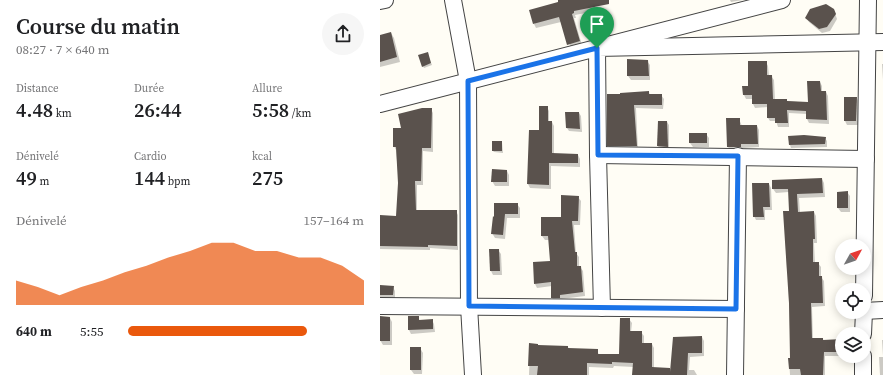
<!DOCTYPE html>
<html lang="fr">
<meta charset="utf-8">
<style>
:root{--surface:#fff;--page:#f6f6f6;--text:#202124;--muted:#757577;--accent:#ea580c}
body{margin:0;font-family:"Source Serif 4",serif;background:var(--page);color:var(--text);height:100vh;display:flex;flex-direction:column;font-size:15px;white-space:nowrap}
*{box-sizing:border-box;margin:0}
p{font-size:13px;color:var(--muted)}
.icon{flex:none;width:22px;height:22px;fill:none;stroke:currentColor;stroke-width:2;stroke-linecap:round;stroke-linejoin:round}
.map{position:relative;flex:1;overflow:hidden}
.drawer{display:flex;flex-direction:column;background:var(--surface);width:380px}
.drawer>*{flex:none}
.needle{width:26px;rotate:50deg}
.controls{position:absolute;left:455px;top:239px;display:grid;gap:8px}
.controls a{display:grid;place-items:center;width:36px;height:36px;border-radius:50%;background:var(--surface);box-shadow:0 2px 10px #0003;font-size:20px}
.pin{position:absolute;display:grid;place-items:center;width:34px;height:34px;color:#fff;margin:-41px -17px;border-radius:50% 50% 50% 0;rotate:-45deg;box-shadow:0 0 4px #0007}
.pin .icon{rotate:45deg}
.round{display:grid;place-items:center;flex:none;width:42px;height:42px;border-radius:21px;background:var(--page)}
.overview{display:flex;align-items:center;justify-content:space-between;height:68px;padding:0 16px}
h1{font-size:22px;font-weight:600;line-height:30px}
.figures{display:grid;grid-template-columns:repeat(3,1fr);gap:6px;height:68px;padding:4px 16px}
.figures div{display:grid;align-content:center}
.figures b{font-size:20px;font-weight:600}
.figures small{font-size:11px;font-weight:400}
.figures p{font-size:11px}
.chart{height:112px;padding:8px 16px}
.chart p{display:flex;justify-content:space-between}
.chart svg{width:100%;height:72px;margin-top:4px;fill:var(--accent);opacity:.7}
ul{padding:0 16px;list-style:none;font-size:13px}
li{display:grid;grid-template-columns:64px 48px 1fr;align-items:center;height:30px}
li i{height:10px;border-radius:5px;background:var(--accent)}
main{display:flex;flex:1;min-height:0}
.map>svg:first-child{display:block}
</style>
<main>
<section class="drawer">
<div class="overview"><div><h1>Course du matin</h1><p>08:27 · 7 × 640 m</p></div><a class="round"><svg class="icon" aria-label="share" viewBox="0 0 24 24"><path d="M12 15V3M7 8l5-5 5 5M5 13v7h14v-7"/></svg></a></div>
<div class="figures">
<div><p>Distance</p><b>4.48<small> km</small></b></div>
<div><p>Durée</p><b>26:44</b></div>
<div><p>Allure</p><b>5:58<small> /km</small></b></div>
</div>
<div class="figures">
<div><p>Dénivelé</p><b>49<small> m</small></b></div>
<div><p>Cardio</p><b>144<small> bpm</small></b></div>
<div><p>kcal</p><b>275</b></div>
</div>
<div class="chart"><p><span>Dénivelé</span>157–164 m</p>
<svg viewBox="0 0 160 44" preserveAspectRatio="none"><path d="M0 44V29L10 33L20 38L30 33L40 29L50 24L60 20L70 15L80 11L90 6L100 6L110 11L120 11L130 15L140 15L150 20L160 29V44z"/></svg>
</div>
<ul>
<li><b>640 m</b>5:55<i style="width:76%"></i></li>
</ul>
</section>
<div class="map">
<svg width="503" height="375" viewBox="0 0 503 375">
<rect width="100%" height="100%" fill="#fffdf5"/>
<g fill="#0003">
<polygon points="179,0 214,0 216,11 195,15 196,18 194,18 202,45 191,48 181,22 156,28 154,24 179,3"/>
<polygon points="350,0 363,0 351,2"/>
<polygon points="454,10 457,19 450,31 442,33 429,22 426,18"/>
<polygon points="11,33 14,38 20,62 0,67 0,36"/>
<polygon points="48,55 52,65 44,68 43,66"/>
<polygon points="267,61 270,65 270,80 251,80 248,76"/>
<polygon points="386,62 388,66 389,76 391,76 394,80 395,100 429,103 440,82 442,86 442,92 446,92 448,96 449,124 429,123 427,119 427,114 409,113 409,127 398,127 396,121 390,121 388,118 388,107 375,108 373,104 373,99 366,99 364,95"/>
<polygon points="502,64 503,64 503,81 503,80"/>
<polygon points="269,92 270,95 281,95 284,99 283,109 256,108 258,150 231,150 228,145 228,95"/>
<polygon points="477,98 479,103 478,125 467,125 465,121"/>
<polygon points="167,107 169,111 169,122 172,122 174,126 174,154 198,155 200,159 200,167 171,166 171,189 150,188 148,184 150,131 160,131"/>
<polygon points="51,109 53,113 53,152 43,151 43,185 37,185 37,211 76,211 78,215 78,250 50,248 50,250 0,249 0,216 17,217 19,183 16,150 14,146 22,129"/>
<polygon points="199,113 201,116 202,132 189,131 187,128"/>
<polygon points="359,119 362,126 377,126 379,130 379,147 363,148 363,150 350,150 348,147"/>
<polygon points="279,122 287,122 289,125 289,150 280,150 278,146"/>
<polygon points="326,134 329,138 329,147 313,147 310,143"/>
<polygon points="445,138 447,141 447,147 411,148 410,145"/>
<polygon points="122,142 123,153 114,152 113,151"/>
<polygon points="127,171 129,175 129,186 115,186 112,181"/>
<polygon points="442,179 444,183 445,197 419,198 420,213 434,212 436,216 437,243 434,243 435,263 438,263 441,267 441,277 444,281 445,306 432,307 433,339 443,339 444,341 462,340 462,356 445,356 445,375 410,375 409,359 411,359 408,273 407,270 404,212 410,212 409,192 396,193 393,189"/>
<polygon points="389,184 391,188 392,210 385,210 385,220 376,220 374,216"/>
<polygon points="467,192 470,196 470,212 461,212 458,208"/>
<polygon points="198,197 201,201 200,225 194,225 196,253 199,257 199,267 200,267 203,271 205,296 181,299 181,302 175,302 172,298 172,286 157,288 155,284 171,262 169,240 165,240 162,236 182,218"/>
<polygon points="137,204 140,208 140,218 127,218 125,239 115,238 112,233 114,218"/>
<polygon points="118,250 121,254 122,275 113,275 111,271"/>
<polygon points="0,286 13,287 15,291 15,299 0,299"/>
<polygon points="29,317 38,317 40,321 52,320 54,324 55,332 31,334 29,330"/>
<polygon points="10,318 12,322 12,345 3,345 0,340"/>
<polygon points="249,319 252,323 251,332 261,332 264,336 264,344 272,344 274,348 274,368 291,369 322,337 324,341 324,356 310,357 309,370 314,370 317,375 253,375 254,367 234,366 233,368 209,367 209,375 149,375 150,344 158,346 188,347 189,349 217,350 219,355 239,355"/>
<polygon points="502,340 503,340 503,356"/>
<polygon points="31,348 40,348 43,353 42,374 34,374 31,370"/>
<polygon points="499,357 503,357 503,375 500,375"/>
</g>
<g fill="#5a524d">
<polygon points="178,0 229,0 229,4 194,11 194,13 192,14 200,41 187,45 179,17 153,24 149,10 178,2"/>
<polygon points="446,4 454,9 456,14 447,27 439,29 425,18 430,9"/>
<polygon points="11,32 17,57 0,62 0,35"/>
<polygon points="48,52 51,63 42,67 38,55"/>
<polygon points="247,59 268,60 269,76 247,76"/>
<polygon points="368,61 387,61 387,75 392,75 393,99 407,99 407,101 428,102 427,81 440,81 441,91 446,91 447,120 426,119 426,111 407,110 408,123 395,123 395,118 387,118 387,104 372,104 372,95 363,95 362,86 368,86"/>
<polygon points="269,91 269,94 282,94 282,105 254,105 257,146 227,146 227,94 240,94 240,93"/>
<polygon points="464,97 477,97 476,121 464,121"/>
<polygon points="159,106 168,106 168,121 172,121 172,153 198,154 198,163 169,163 169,185 147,184 149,130 159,130"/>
<polygon points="42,108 52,108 51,148 42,148 41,181 35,181 36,210 77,210 77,246 48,245 48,247 0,246 0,215 16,216 18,183 16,147 13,147 13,128 21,128 18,114"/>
<polygon points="185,112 199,112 200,129 186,128"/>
<polygon points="346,118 360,118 360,125 377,125 378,144 361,144 361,147 347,147"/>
<polygon points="278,121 287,121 288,147 277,146"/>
<rect x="309" y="133" width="18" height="10"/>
<polygon points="424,135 446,137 445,144 409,145 408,136"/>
<rect x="112" y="141" width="10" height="10"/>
<polygon points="112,169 127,170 127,182 111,182"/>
<polygon points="442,178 443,193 417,194 418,212 434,211 435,239 433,239 433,262 439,262 439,276 442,276 443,303 431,303 432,338 443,338 443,340 462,339 462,352 444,352 443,375 421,375 420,369 409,369 408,358 410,358 409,303 403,211 409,211 408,189 392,189 392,180"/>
<polygon points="372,183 389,183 390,207 383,207 384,217 373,217"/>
<polygon points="468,191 468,208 457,208 457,192"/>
<polygon points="181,195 199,196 198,221 192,221 195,252 197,252 197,266 201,266 203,292 180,295 180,298 171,298 171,282 154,284 153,262 170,261 168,236 161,236 161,217 181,217"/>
<polygon points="114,203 138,203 138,214 125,214 123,235 111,234 113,216 114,217"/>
<polygon points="109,249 119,249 120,271 110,271"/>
<polygon points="0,285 14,286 13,295 0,295"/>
<polygon points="0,316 10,317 10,341 0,341"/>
<polygon points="28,316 39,316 39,320 53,319 53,329 28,330"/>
<polygon points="240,318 250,318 250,331 262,331 262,343 272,343 272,367 290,368 290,372 293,337 322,336 322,353 308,353 307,375 252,375 253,363 232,362 232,364 207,363 207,375 157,375 158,366 148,366 149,343 158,344 158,345 188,346 188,348 218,349 218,354 239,354"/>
<rect x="30" y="347" width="11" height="23"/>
</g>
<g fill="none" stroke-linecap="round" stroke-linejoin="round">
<defs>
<g id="minor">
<polyline points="73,0 88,81 89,306 93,375"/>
<polyline points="0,1 5,0"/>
<polyline points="0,104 402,0"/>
<polyline points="218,155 486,159"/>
<polyline points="484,296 488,0"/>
<polyline points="0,306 356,309"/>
<polyline points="222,308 218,155 217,48 503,42"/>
<polyline points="484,311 503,310"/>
<polyline points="483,334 484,312"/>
<polyline points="355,375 358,156"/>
<polyline points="483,375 483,356"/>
</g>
</defs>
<use href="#minor" stroke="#444" stroke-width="18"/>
<use href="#minor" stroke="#fff" stroke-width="16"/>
</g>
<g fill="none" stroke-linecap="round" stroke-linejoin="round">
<defs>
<polygon id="route" points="217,48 218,155 358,156 356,309 89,306 88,81"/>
</defs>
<use href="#route" stroke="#fff" stroke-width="8"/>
<use href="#route" stroke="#1a73e8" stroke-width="5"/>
</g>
</svg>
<div class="controls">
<a><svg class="needle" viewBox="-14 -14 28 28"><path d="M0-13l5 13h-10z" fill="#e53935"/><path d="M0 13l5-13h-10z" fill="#757577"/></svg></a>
<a><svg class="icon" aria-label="locate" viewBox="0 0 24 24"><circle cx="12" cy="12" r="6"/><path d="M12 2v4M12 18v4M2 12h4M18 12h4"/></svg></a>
<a><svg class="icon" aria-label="layers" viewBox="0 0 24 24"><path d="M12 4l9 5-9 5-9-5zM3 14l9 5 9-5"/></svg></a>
</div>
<div class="pin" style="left:217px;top:48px;background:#1e9e55"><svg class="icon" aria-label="arrive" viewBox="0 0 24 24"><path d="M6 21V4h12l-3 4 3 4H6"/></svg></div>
</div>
</main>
